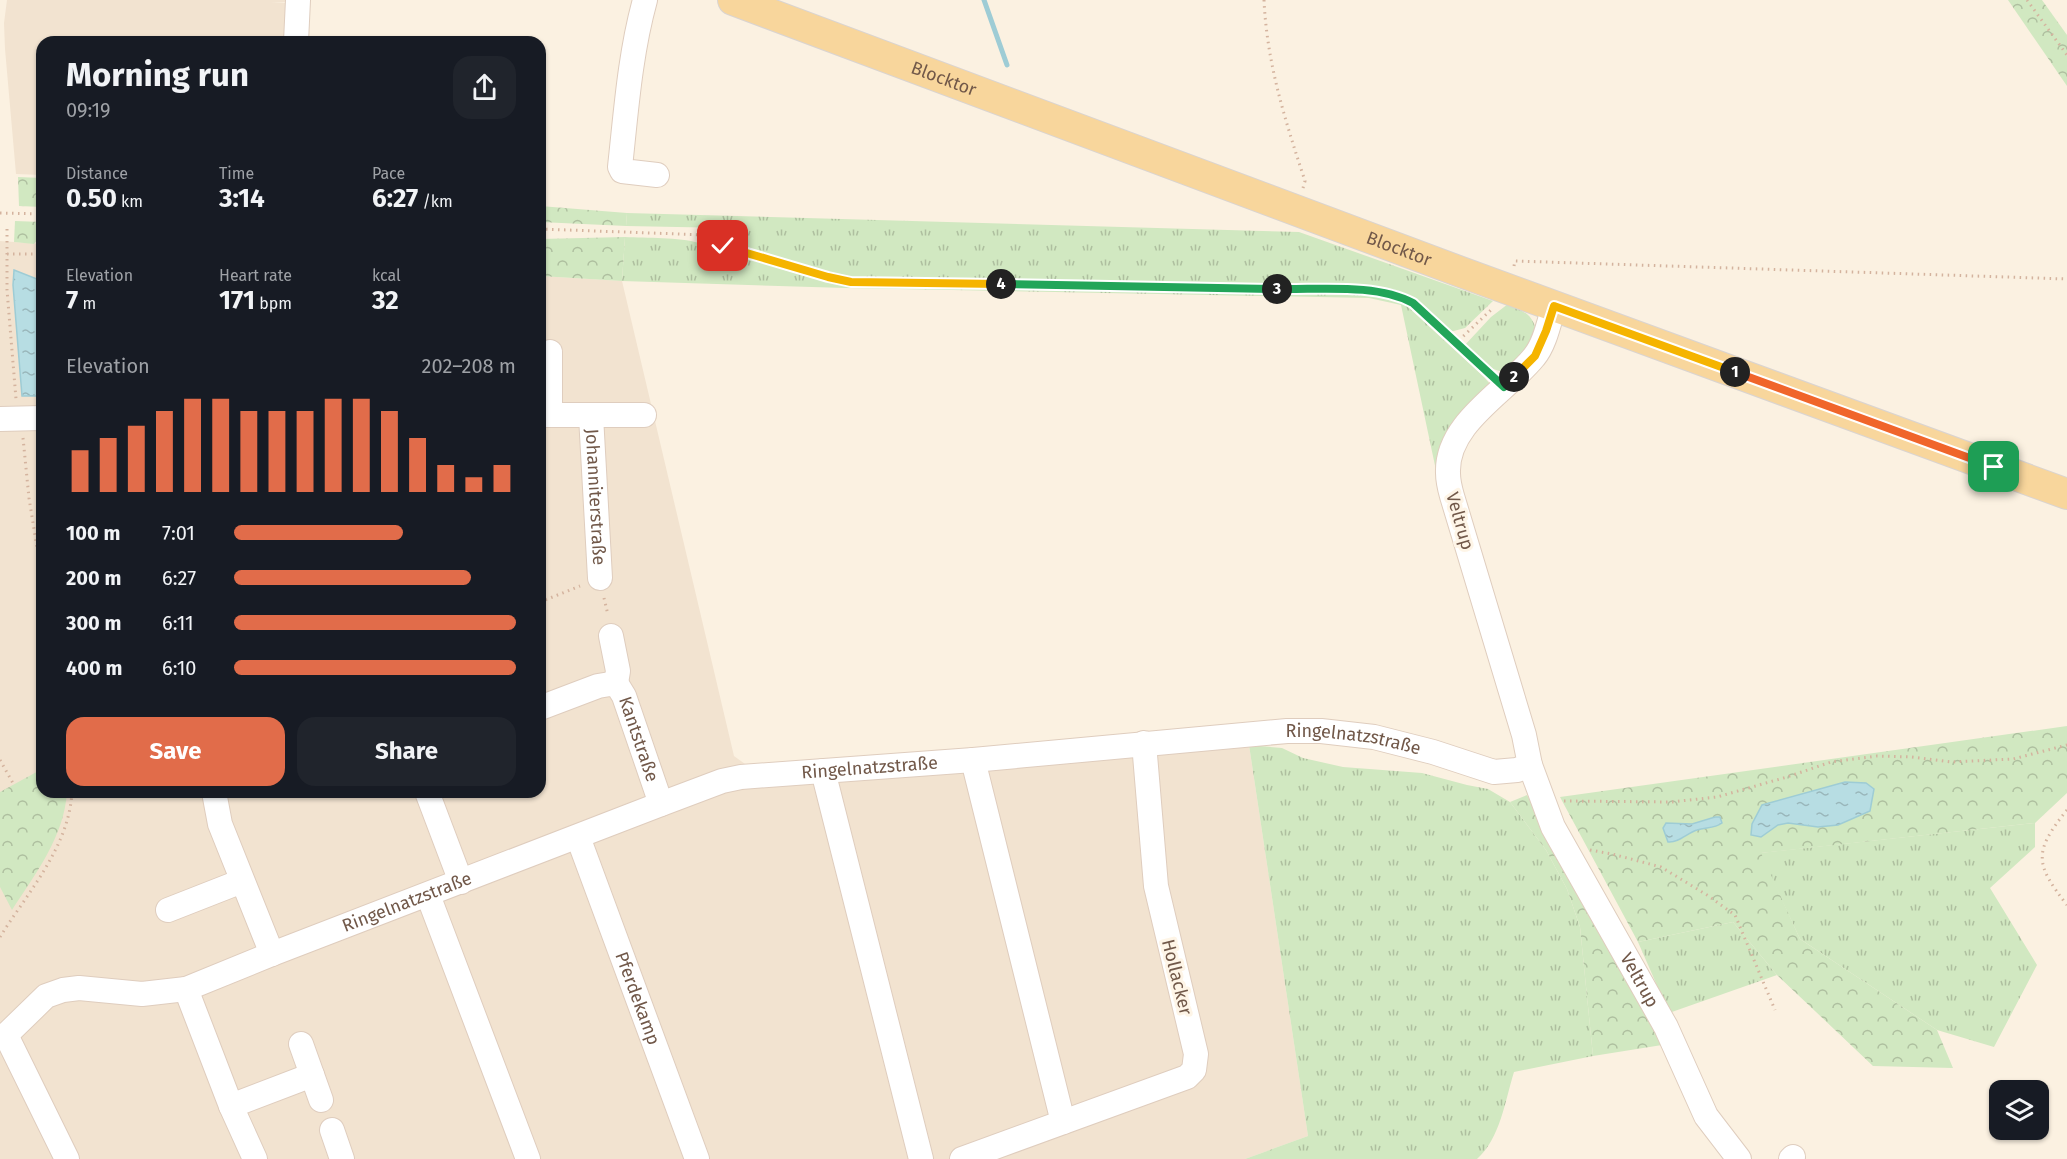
<!DOCTYPE html>
<meta charset="utf-8">
<style>
:root{--surface:#171b24;--page:#20242c;--text:#f1f3f6;--muted:#9ea1a6;--accent:#e16c4a}
body{margin:0;font-family:"Fira Sans",sans-serif;background:var(--page);color:var(--text);height:100vh;display:flex;flex-direction:column;font-size:22px;white-space:nowrap}
*{box-sizing:border-box;margin:0}
p{font-size:20px;color:var(--muted)}
.icon{flex:none;width:33px;height:33px;fill:none;stroke:currentColor;stroke-width:2;stroke-linecap:round;stroke-linejoin:round}
.map{position:relative;flex:1;overflow:hidden}
.side{position:absolute;left:36px;top:36px;width:510px;height:762px;display:flex;flex-direction:column;background:var(--surface);border-radius:18px;box-shadow:0 2px 4px #0004}
.side>*{flex:none}
.fabs{position:absolute;left:1989px;top:1080px;display:grid;gap:12px}
.fabs a{display:grid;place-items:center;width:60px;height:60px;border-radius:12px;background:var(--surface);box-shadow:0 2px 4px #0004;font-size:30px}
.pin{position:absolute;display:grid;place-items:center;width:51px;height:51px;color:#fff;margin:-26px;border-radius:12px;box-shadow:0 3px 9px #0006}
.km{position:absolute;width:30px;height:30px;margin:-15px;border-radius:50%;background:#222;color:#fff;font-size:16px;line-height:30px;text-align:center}
.round{display:grid;place-items:center;flex:none;width:63px;height:63px;border-radius:18px;background:var(--page)}
.overview{display:flex;align-items:center;justify-content:space-between;height:102px;padding:0 30px}
h1{font-size:33px;font-weight:700;line-height:45px}
.metrics{display:grid;grid-template-columns:repeat(3,1fr);gap:9px;height:102px;padding:6px 30px}
.metrics div{display:grid;align-content:center}
.metrics b{font-size:26px;font-weight:700}
.metrics small{font-size:16px;font-weight:400}
.metrics p{font-size:16px}
.chart{height:168px;padding:12px 30px}
.chart p{display:flex;justify-content:space-between}
.chart svg{width:100%;height:108px;margin-top:6px;stroke:var(--accent);stroke-width:6}
.button{display:flex;gap:12px;margin-top:auto;padding:12px 30px}
.button a{flex:1;height:69px;border-radius:18px;background:var(--accent);color:#fff;font-size:24px;font-weight:700;line-height:69px;text-align:center}
.button a+a{background:var(--page);color:var(--text)}
ul{padding:0 30px;list-style:none;font-size:20px}
li{display:grid;grid-template-columns:96px 72px 1fr;align-items:center;height:45px}
li i{height:15px;border-radius:8px;background:var(--accent)}
.map>svg:first-child{display:block}
</style>
<div class="map">
<svg width="2067" height="1159" viewBox="0 0 2067 1159">
<defs>
<pattern id="grass-tufts" width="24" height="20" patternUnits="userSpaceOnUse" patternTransform="scale(1.5)"><rect width="24" height="20" fill="#d1e8c1"/><path d="M3 7l-1-3M5 7V3M7 7l1-3M15 17l-1-3M17 17v-4M19 17l1-3" fill="none" stroke="#aebf9f"/></pattern>
<pattern id="forest-crowns" width="20" height="18" patternUnits="userSpaceOnUse" patternTransform="scale(1.5)"><rect width="20" height="18" fill="#d1e8c1"/><path d="M2 6a3 3 0 1 1 6 0M12 15a3 3 0 1 1 6 0" fill="none" stroke="#aebf9f"/></pattern>
<pattern id="water-ripples" width="26" height="14" patternUnits="userSpaceOnUse" patternTransform="scale(1.5)"><rect width="26" height="14" fill="#b7dde3"/><path d="M2 4q2-2 4 0t4 0M15 11q2-2 4 0t4 0" fill="none" stroke="#99b6ba"/></pattern>
</defs>
<rect width="100%" height="100%" fill="#fbf1e1"/>
<g fill="#f2e3d0">
<polygon points="7,0 286,0 285,2 271,2 288,3 285,42 42,42 42,175 16,174 5,49 4,23"/>
<polygon points="0,241 42,244 42,792 540,792 540,276 622,281 734,756 752,769 1249,745 1308,1136 1245,1159 0,1159"/>
</g>
<g fill="url(#grass-tufts)">
<polygon points="627,213 1299,232 1493,301 1465,328 1450,332 1409,295 1389,289 1365,286 859,278 821,271 729,243 728,228 626,226"/>
<path d="M625,237C647,238 679,237 699,243C750,256 799,279 851,285L1368,294L1396,298L1406,305L1484,377L1491,385L1437,475L1401,305L1369,298L845,288L622,281Z"/>
<path d="M1508,304C1530,314 1536,317 1537,343L1504,372C1486,369 1477,359 1464,346L1491,317Z"/>
<path d="M1249,745L1282,748L1303,758L1343,767L1422,773L1467,785L1488,789L1510,802L1546,850L1567,889L1580,927L1593,1056L1514,1072C1505,1101 1500,1139 1477,1159H1245L1308,1136Z"/>
<polygon points="2035,823 2035,847 1990,888 2037,965 1994,1047 1937,1030 1800,939 1760,853"/>
<polygon points="1733,922 1777,975 1669,1013 1638,942"/>
</g>
<g fill="url(#forest-crowns)">
<polygon points="2008,0 2042,0 2067,35 2067,86"/>
<polygon points="18,177 42,178 42,207 19,206"/>
<polygon points="540,206 627,213 626,226 540,222"/>
<polygon points="15,221 42,222 42,234 34,244 14,242"/>
<polygon points="625,237 622,281 540,276 540,239"/>
<polygon points="2067,726 2067,793 2035,823 1761,853 1800,939 1937,1030 1953,1068 1873,1066 1777,975 1733,922 1638,942 1560,797"/>
<path d="M42,769V792H67C64,837 36,873 12,910L0,887V792Z"/>
<polygon points="1527,795 1662,1045 1593,1056 1580,927 1567,889 1546,850 1510,802"/>
</g>
<g fill="url(#water-ripples)" stroke="#9eccd5" stroke-width="1.5">
<polygon points="14,270 42,281 42,396 22,396 13,285"/>
<polygon points="1845,782 1866,783 1874,789 1870,811 1838,825 1818,827 1788,823 1778,825 1761,837 1751,835 1752,824 1762,805"/>
<path d="M1715,817H1720L1722,823C1714,829 1706,827 1697,830C1687,833 1679,843 1668,842L1663,828L1666,823L1692,824Z"/>
</g>
<g fill="none" stroke-linecap="round" stroke-linejoin="round">
<polyline stroke="#9eccd5" stroke-width="5" points="984,0 1007,65"/>
<defs>
<g id="minor">
<path d="M645,0C630,54 626,112 620,167L622,171L657,175"/>
<polyline points="296,42 298,0"/>
<polyline points="550,352 550,415"/>
<polyline points="540,415 644,415"/>
<path id="s1" d="M591,416L600,578"/>
<polyline points="0,419 42,418"/>
<polyline points="611,636 618,671 616,683"/>
<path id="s2" d="M540,708L598,686L616,683L624,696L661,804"/>
<polyline points="973,760 1063,1122"/>
<path id="s3" d="M1530,765L1553,827L1666,1027L1706,1116L1739,1159"/>
<polyline points="823,771 921,1159"/>
<polyline points="214,792 220,824 272,954"/>
<polyline points="427,792 461,882"/>
<path id="s4" d="M578,837L697,1159"/>
<polyline points="428,895 528,1159"/>
<polyline points="168,910 242,881"/>
<polyline points="186,989 231,1106 255,1159"/>
<polyline points="6,1035 67,1159"/>
<path id="s5" d="M0,1036L6,1035L46,996L63,990L79,988L142,994L186,989L272,954L661,804L722,781L741,777L973,760L1287,731H1321L1374,737L1433,752L1494,772L1517,770L1530,765L1524,735L1452,496C1450,489 1448,481 1448,473C1446,423 1506,392 1534,357C1545,344 1549,322 1554,306"/>
<polyline points="301,1044 321,1100"/>
<polyline points="231,1106 312,1075"/>
<polyline points="332,1130 342,1159"/>
<polyline points="962,1159 1187,1077 1194,1070 1196,1054 1156,886 1144,743"/>
<polyline points="1791,1159 1793,1157"/>
</g>
<g id="major">
<path id="s6" d="M733,0L1461,272L2067,494"/>
</g>
</defs>
<use href="#minor" stroke="#dfcdbe" stroke-width="26"/>
<use href="#major" stroke="#dad4d0" stroke-width="32"/>
<g stroke="#d4b39e" stroke-width="3" stroke-dasharray="1.5 4.5" stroke-linecap="butt">
<path d="M1264,0C1267,64 1285,120 1305,181L1303,188"/>
<polyline points="2027,0 2067,55"/>
<polyline points="0,213 42,214"/>
<polyline points="7,229 7,290 16,399"/>
<polyline points="540,229 706,235 723,246 828,277 851,282 1376,291 1398,295 1413,303 1455,344 1493,308"/>
<polyline points="7,254 42,254"/>
<polyline points="1514,266 1515,261 2067,279"/>
<polyline points="1456,344 1489,374"/>
<polyline points="23,438 29,498 42,579"/>
<polyline points="604,598 608,615"/>
<polyline points="540,602 580,586"/>
<polyline points="0,760 14,785"/>
<polyline points="1564,801 1671,802 1717,797 1787,777 1831,762 1877,756 1912,757 1952,762 2013,759 2067,745"/>
<path d="M2067,810C2033,852 2035,864 2067,905"/>
<polyline points="1590,850 1612,854 1661,867 1707,895 1735,915 1775,1010"/>
<path d="M0,937C28,892 69,847 72,792"/>
</g>
<use href="#minor" stroke="#fff" stroke-width="24"/>
<use href="#major" stroke="#f8d69c" stroke-width="30"/>
</g>
<g fill="none" stroke-linecap="round" stroke-linejoin="round">
<defs>
<polyline id="split-1" points="1735,372 1994,467"/>
<polyline id="split-2" points="1514,377 1535,356 1546,331 1554,306 1735,372"/>
<path id="split-3" d="M1277,289C1319,290 1376,283 1413,303L1504,387L1514,377"/>
<polyline id="split-4" points="1001,284 1277,289"/>
<polyline id="split-5" points="723,246 828,277 851,282 1001,284"/>
</defs>
<use href="#split-1" stroke="#fff" stroke-width="12"/>
<use href="#split-2" stroke="#fff" stroke-width="12"/>
<use href="#split-3" stroke="#fff" stroke-width="12"/>
<use href="#split-4" stroke="#fff" stroke-width="12"/>
<use href="#split-5" stroke="#fff" stroke-width="12"/>
<use href="#split-1" stroke="#f0652b" stroke-width="8"/>
<use href="#split-2" stroke="#f5b400" stroke-width="8"/>
<use href="#split-3" stroke="#22a559" stroke-width="8"/>
<use href="#split-4" stroke="#22a559" stroke-width="8"/>
<use href="#split-5" stroke="#f5b400" stroke-width="8"/>
</g>
<g text-anchor="middle" stroke-width="6" stroke-linejoin="round" paint-order="stroke">
<g font-size="18" fill="#715849" stroke="#fef5e7">
<text dy="6" stroke="none"><textPath href="#s6" startOffset="225">Blocktor</textPath></text>
<text dy="6" stroke="none"><textPath href="#s6" startOffset="711">Blocktor</textPath></text>
<text dy="6" stroke="none"><textPath href="#s1" startOffset="81">Johanniterstraße</textPath></text>
<text transform="translate(1460 521) rotate(74)" y="6">Veltrup</text>
<text dy="6" stroke="none"><textPath href="#s2" startOffset="141">Kantstraße</textPath></text>
<text dy="6" stroke="none"><textPath href="#s5" startOffset="1413">Ringelnatzstraße</textPath></text>
<text dy="6" stroke="none"><textPath href="#s5" startOffset="927">Ringelnatzstraße</textPath></text>
<text dy="6" stroke="none"><textPath href="#s5" startOffset="441">Ringelnatzstraße</textPath></text>
<text transform="translate(1177 977) rotate(76)" y="6">Hollacker</text>
<text dy="6" stroke="none"><textPath href="#s3" startOffset="242">Veltrup</textPath></text>
<text dy="6" stroke="none"><textPath href="#s4" startOffset="172">Pferdekamp</textPath></text>
</g>
</g>
</svg>
<div class="fabs">
<a><svg class="icon" aria-label="layers" viewBox="0 0 24 24"><path d="M12 4l9 5-9 5-9-5zM3 14l9 5 9-5"/></svg></a>
</div>
<div class="pin" style="left:1994px;top:467px;background:#1e9e55"><svg class="icon" aria-label="arrive" viewBox="0 0 24 24"><path d="M6 21V4h12l-3 4 3 4H6"/></svg></div>
<div class="pin" style="left:723px;top:246px;background:#d93025"><svg class="icon" aria-label="check" viewBox="0 0 24 24"><path d="M5 12l5 5 9-10"/></svg></div>
<b class="km" style="left:1735px;top:372px">1</b>
<b class="km" style="left:1514px;top:377px">2</b>
<b class="km" style="left:1277px;top:289px">3</b>
<b class="km" style="left:1001px;top:284px">4</b>
<section class="side">
<div class="overview"><div><h1>Morning run</h1><p>09:19</p></div><a class="round"><svg class="icon" aria-label="share" viewBox="0 0 24 24"><path d="M12 15V3M7 8l5-5 5 5M5 13v7h14v-7"/></svg></a></div>
<div class="metrics">
<div><p>Distance</p><b>0.50<small> km</small></b></div>
<div><p>Time</p><b>3:14</b></div>
<div><p>Pace</p><b>6:27<small> /km</small></b></div>
</div>
<div class="metrics">
<div><p>Elevation</p><b>7<small> m</small></b></div>
<div><p>Heart rate</p><b>171<small> bpm</small></b></div>
<div><p>kcal</p><b>32</b></div>
</div>
<div class="chart"><p><span>Elevation</span>202–208 m</p>
<svg viewBox="0 0 160 44" preserveAspectRatio="none"><path d="M5 44V27M15 44V22M25 44V17M35 44V11M45 44V6M55 44V6M65 44V11M75 44V11M85 44V11M95 44V6M105 44V6M115 44V11M125 44V22M135 44V33M145 44V38M155 44V33"/></svg>
</div>
<ul>
<li><b>100 m</b>7:01<i style="width:60%"></i></li>
<li><b>200 m</b>6:27<i style="width:84%"></i></li>
<li><b>300 m</b>6:11<i style="width:100%"></i></li>
<li><b>400 m</b>6:10<i style="width:100%"></i></li>
</ul>
<div class="button"><a>Save</a><a>Share</a></div>
</section>
</div>
